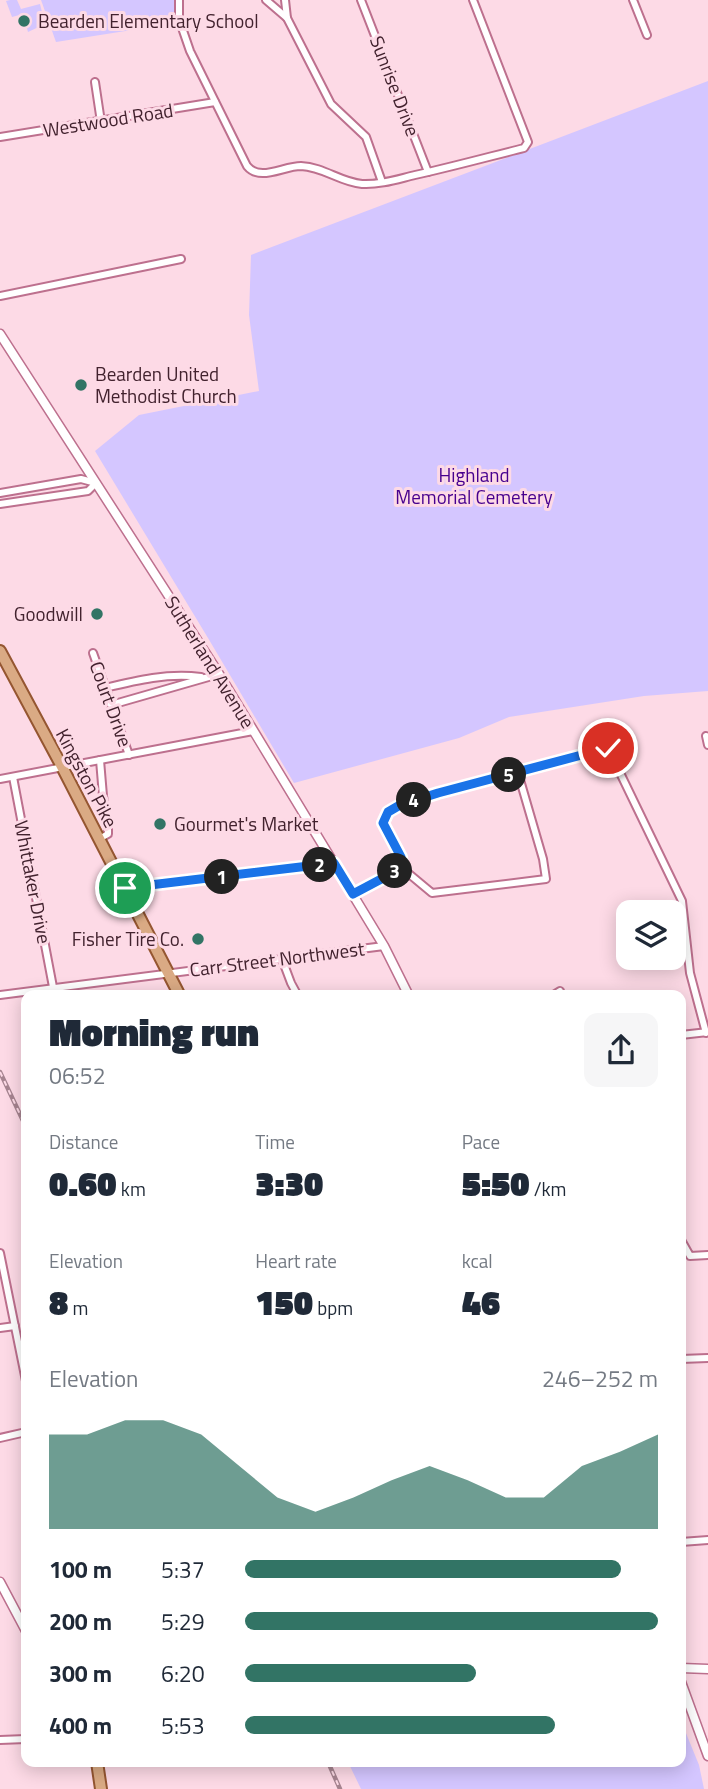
<!DOCTYPE html>
<meta charset="utf-8">
<style>
:root{--surface:#fff;--page:#f6f6f7;--text:#1f2937;--muted:#747a83;--accent:#327465}
body{margin:0;font-family:"Titillium Web",sans-serif;background:var(--page);color:var(--text);height:100vh;display:flex;flex-direction:column;font-size:26px;white-space:nowrap}
*{box-sizing:border-box;margin:0}
p{font-size:23px;color:var(--muted)}
.icon{flex:none;width:38px;height:38px;fill:none;stroke:currentColor;stroke-width:2;stroke-linecap:round;stroke-linejoin:round}
.map{position:relative;flex:1;overflow:hidden}
.sheet{position:absolute;left:21px;top:990px;width:665px;height:777px;display:flex;flex-direction:column;background:var(--surface);border-radius:14px;box-shadow:0 4px 18px #0003}
.sheet>*{flex:none}
.buttons{position:absolute;left:616px;top:900px;display:grid;gap:14px}
.buttons a{display:grid;place-items:center;width:70px;height:70px;border-radius:14px;background:var(--surface);box-shadow:0 4px 18px #0003;font-size:35px}
.pin{position:absolute;display:grid;place-items:center;width:60px;height:60px;color:#fff;margin:-30px;border:4px solid #fff;border-radius:50%;box-shadow:0 2px 7px #0007}
.km{position:absolute;width:35px;height:35px;margin:-18px;border-radius:50%;background:#222;color:#fff;font-size:19px;line-height:35px;text-align:center}
.round{display:grid;place-items:center;flex:none;width:74px;height:74px;border-radius:14px;background:var(--page)}
.overview{display:flex;align-items:center;justify-content:space-between;height:119px;padding:0 28px}
h1{font-size:38px;font-weight:800;line-height:52px}
.stats{display:grid;grid-template-columns:repeat(3,1fr);gap:10px;height:119px;padding:7px 28px}
.stats div{display:grid;align-content:center}
.stats b{font-size:35px;font-weight:800}
.stats small{font-size:19px;font-weight:400}
.stats p{font-size:19px}
.chart{height:196px;padding:14px 28px}
.chart p{display:flex;justify-content:space-between}
.chart svg{width:100%;height:126px;margin-top:7px;fill:var(--accent);opacity:.7}
ul{padding:0 28px;list-style:none;font-size:23px}
li{display:grid;grid-template-columns:112px 84px 1fr;align-items:center;height:52px}
li i{height:18px;border-radius:9px;background:var(--accent)}
.map>svg:first-child{display:block}
</style>
<div class="map">
<svg width="708" height="1789" viewBox="0 0 708 1789">
<rect width="100%" height="100%" fill="#fddae6"/>
<g fill="#d4c6ff">
<polygon points="10,0 17,0 21,9 40,4 45,24 28,32 23,14 12,17 6,1"/>
<polygon points="41,0 174,0 176,23 56,42"/>
<polygon points="708,81 708,691 644,696 509,717 459,738 294,783 208,638 95,451 139,415 259,391 249,315 251,255"/>
<polygon points="681,1721 699,1765 704,1789 361,1789 348,1762 681,1762"/>
</g>
<g fill="none" stroke-linecap="round" stroke-linejoin="round">
<defs>
<g id="minor">
<path d="M179,0V19L190,51L247,166C260,182 283,166 301,166C324,167 340,182 362,184C380,185 398,179 415,175C451,167 488,157 524,148L528,142L473,0"/>
<polyline points="266,0 287,18"/>
<polyline points="285,0 287,18 331,104 366,137 382,182"/>
<polyline points="361,0 428,172"/>
<polyline points="633,0 647,35"/>
<polyline points="95,82 101,122"/>
<polyline points="0,137 215,102"/>
<polyline points="0,296 181,259"/>
<polyline points="0,493 81,479 96,483 88,491 0,504"/>
<polyline points="93,653 129,755"/>
<path d="M105,688C138,680 167,673 201,677"/>
<polyline points="111,705 219,674"/>
<polyline points="706,736 708,745"/>
<polyline points="13,777 53,987"/>
<polyline points="0,779 253,731"/>
<polyline points="99,839 108,834 108,828 103,796 100,760"/>
<polyline points="402,868 401,857 383,823 388,812 400,805 438,793 608,748 682,901 690,973 706,1033"/>
<polyline points="402,868 432,893 546,879 543,859 518,773"/>
<polyline points="125,888 334,863"/>
<polyline points="353,893 402,868"/>
<polyline points="282,959 291,983 298,996"/>
<polyline points="0,995 384,946"/>
<polyline points="552,996 560,991"/>
<polyline points="681,1035 708,1032"/>
<polyline points="681,1240 690,1256 708,1255"/>
<polyline points="0,1253 26,1381"/>
<polyline points="0,1328 15,1326"/>
<polyline points="681,1359 708,1358"/>
<polyline points="0,1438 26,1432"/>
<polyline points="681,1542 708,1540"/>
<polyline points="0,1740 26,1739"/>
</g>
<g id="tertiary">
<polyline points="0,334 219,674 384,946 409,996"/>
<polyline points="0,1582 26,1631"/>
<polyline points="681,1668 708,1669"/>
<polyline points="681,1682 708,1756"/>
</g>
<g id="primary">
<polyline points="0,651 59,761 180,996"/>
<polyline points="97,1762 101,1789"/>
</g>
</defs>
<use href="#minor" stroke="#bd708e" stroke-width="10"/>
<use href="#tertiary" stroke="#bd708e" stroke-width="11"/>
<use href="#primary" stroke="#955631" stroke-width="14"/>
<use href="#minor" stroke="#fff" stroke-width="6"/>
<use href="#tertiary" stroke="#fff" stroke-width="8"/>
<use href="#primary" stroke="#daaa84" stroke-width="10"/>
<defs>
<g id="rail">
<polyline points="0,1072 26,1127"/>
<polyline points="328,1762 340,1789"/>
</g>
</defs>
<use href="#rail" stroke="#a68490" stroke-width="4.5"/>
<use href="#rail" stroke="#fddae6" stroke-width="2" stroke-dasharray="5" stroke-linecap="butt"/>
</g>
<g fill="none" stroke-linecap="round" stroke-linejoin="round">
<defs>
<polyline id="route" points="125,888 334,863 353,894 402,868 401,857 383,823 388,812 400,805 438,793 608,748"/>
</defs>
<use href="#route" stroke="#fff" stroke-width="14"/>
<use href="#route" stroke="#1a73e8" stroke-width="9"/>
</g>
<g fill="#327465" stroke="#fddae6" stroke-width="2.5">
<circle cx="24" cy="21" r="7"/>
<circle cx="81" cy="385" r="7"/>
<circle cx="97" cy="614" r="7"/>
<circle cx="160" cy="824" r="7"/>
<circle cx="198" cy="939" r="7"/>
</g>
<g text-anchor="middle" stroke-width="6" stroke-linejoin="round" paint-order="stroke">
<g font-size="19" fill="#42222e" stroke="#fddae6" text-anchor="start">
<text x="38" y="28">Bearden Elementary School</text>
<text x="95" y="381">Bearden United<tspan x="95" dy="22">Methodist Church</tspan></text>
<text x="83" y="621" text-anchor="end">Goodwill</text>
<text x="174" y="831">Gourmet's Market</text>
<text x="184" y="946" text-anchor="end">Fisher Tire Co.</text>
</g>
<g font-size="19" fill="#42222e" stroke="#fddae6">
<text transform="translate(395 86) rotate(69)" y="7">Sunrise Drive</text>
<text transform="translate(108 120) rotate(-9)" y="7">Westwood Road</text>
<text transform="translate(210 662) rotate(58)" y="7">Sutherland Avenue</text>
<text transform="translate(111 704) rotate(70)" y="7">Court Drive</text>
<text transform="translate(87 778) rotate(62)" y="7">Kingston Pike</text>
<text transform="translate(33 882) rotate(79)" y="7">Whittaker Drive</text>
<text transform="translate(277 959) rotate(-7)" y="7">Carr Street Northwest</text>
</g>
<g font-size="19" fill="#47008e" stroke="#fddae6">
<text x="474" y="482">Highland<tspan x="474" dy="22">Memorial Cemetery</tspan></text>
</g>
</g>
</svg>
<div class="buttons">
<a><svg class="icon" aria-label="layers" viewBox="0 0 24 24"><path d="M12 4l9 5-9 5-9-5zM3 14l9 5 9-5"/></svg></a>
</div>
<div class="pin" style="left:125px;top:888px;background:#1e9e55"><svg class="icon" aria-label="arrive" viewBox="0 0 24 24"><path d="M6 21V4h12l-3 4 3 4H6"/></svg></div>
<div class="pin" style="left:608px;top:748px;background:#d93025"><svg class="icon" aria-label="check" viewBox="0 0 24 24"><path d="M5 12l5 5 9-10"/></svg></div>
<b class="km" style="left:222px;top:877px">1</b>
<b class="km" style="left:320px;top:865px">2</b>
<b class="km" style="left:395px;top:871px">3</b>
<b class="km" style="left:414px;top:800px">4</b>
<b class="km" style="left:509px;top:775px">5</b>
<section class="sheet">
<div class="overview"><div><h1>Morning run</h1><p>06:52</p></div><a class="round"><svg class="icon" aria-label="share" viewBox="0 0 24 24"><path d="M12 15V3M7 8l5-5 5 5M5 13v7h14v-7"/></svg></a></div>
<div class="stats">
<div><p>Distance</p><b>0.60<small> km</small></b></div>
<div><p>Time</p><b>3:30</b></div>
<div><p>Pace</p><b>5:50<small> /km</small></b></div>
</div>
<div class="stats">
<div><p>Elevation</p><b>8<small> m</small></b></div>
<div><p>Heart rate</p><b>150<small> bpm</small></b></div>
<div><p>kcal</p><b>46</b></div>
</div>
<div class="chart"><p><span>Elevation</span>246–252 m</p>
<svg viewBox="0 0 160 44" preserveAspectRatio="none"><path d="M0 44V11L10 11L20 6L30 6L40 11L50 22L60 33L70 38L80 33L90 27L100 22L110 27L120 33L130 33L140 22L150 17L160 11V44z"/></svg>
</div>
<ul>
<li><b>100 m</b>5:37<i style="width:91%"></i></li>
<li><b>200 m</b>5:29<i style="width:100%"></i></li>
<li><b>300 m</b>6:20<i style="width:56%"></i></li>
<li><b>400 m</b>5:53<i style="width:75%"></i></li>
</ul>
</section>
</div>
